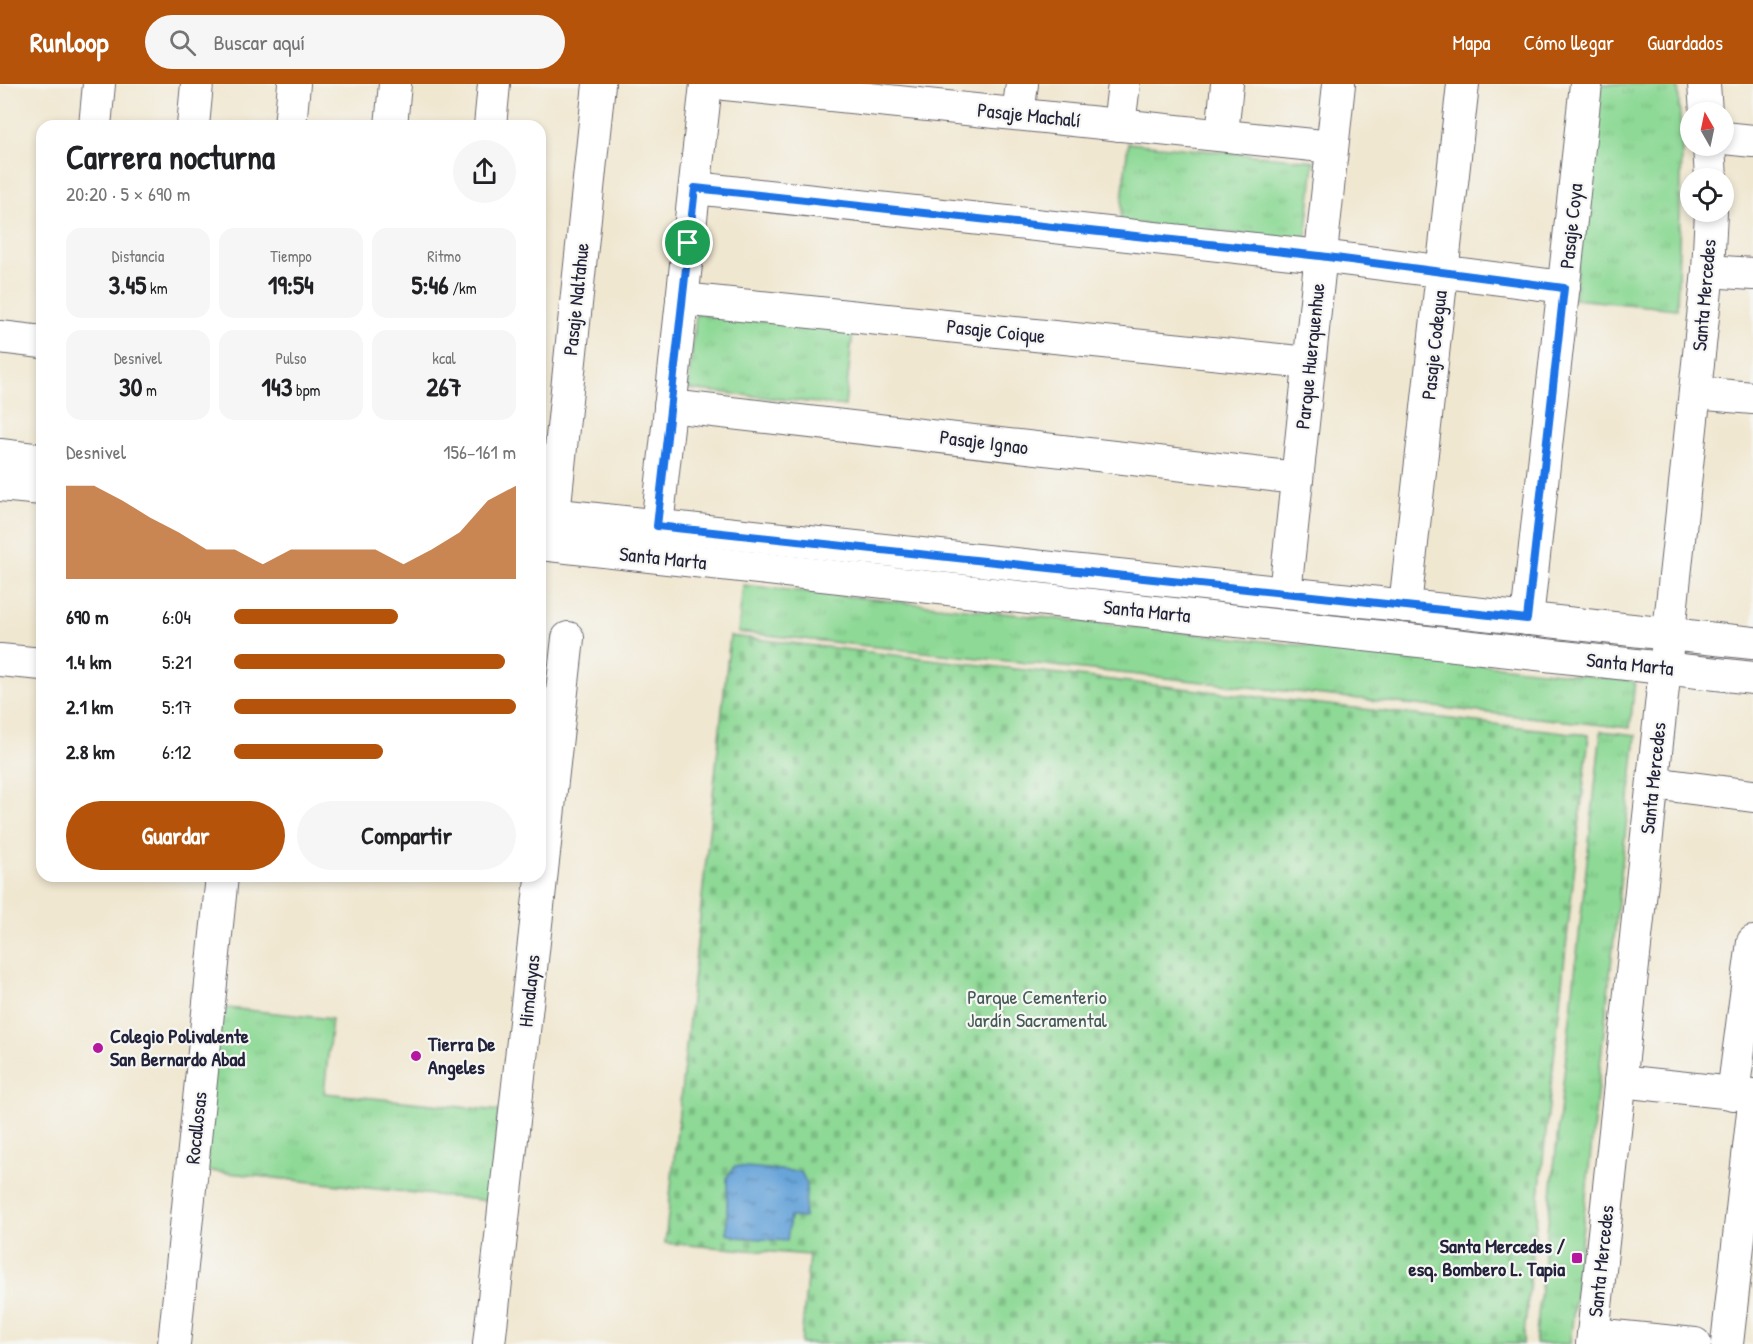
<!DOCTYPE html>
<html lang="es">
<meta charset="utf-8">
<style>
:root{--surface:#fff;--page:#f6f6f6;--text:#202124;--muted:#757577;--accent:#b45309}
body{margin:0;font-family:"Patrick Hand",sans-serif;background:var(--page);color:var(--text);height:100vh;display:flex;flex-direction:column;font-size:22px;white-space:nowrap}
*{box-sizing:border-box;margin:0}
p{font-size:20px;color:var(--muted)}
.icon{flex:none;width:33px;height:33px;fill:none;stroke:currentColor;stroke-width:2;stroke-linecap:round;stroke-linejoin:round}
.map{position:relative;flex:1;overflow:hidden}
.sheet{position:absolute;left:36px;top:36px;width:510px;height:762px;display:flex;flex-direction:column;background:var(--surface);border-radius:18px;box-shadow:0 3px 9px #0003}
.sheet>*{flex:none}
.needle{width:39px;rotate:351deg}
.tools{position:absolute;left:1680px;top:18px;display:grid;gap:12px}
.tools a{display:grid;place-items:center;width:54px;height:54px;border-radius:50%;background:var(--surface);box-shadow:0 3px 9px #0003;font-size:30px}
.pin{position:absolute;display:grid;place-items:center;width:51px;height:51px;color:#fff;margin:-26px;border:3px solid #fff;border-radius:50%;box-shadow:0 2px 6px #0007}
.round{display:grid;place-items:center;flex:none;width:63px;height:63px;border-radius:32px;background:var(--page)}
.summary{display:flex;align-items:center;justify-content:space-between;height:102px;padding:0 30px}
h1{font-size:33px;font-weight:700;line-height:45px}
.stats{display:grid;grid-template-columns:repeat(3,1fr);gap:9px;height:102px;padding:6px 30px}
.stats div{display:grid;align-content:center;border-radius:15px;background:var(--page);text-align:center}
.stats b{font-size:26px;font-weight:700}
.stats small{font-size:16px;font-weight:400}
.stats p{font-size:16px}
.chart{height:168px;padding:12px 30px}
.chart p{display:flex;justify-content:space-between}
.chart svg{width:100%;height:108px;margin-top:6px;fill:var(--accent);opacity:.7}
.primary-button{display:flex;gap:12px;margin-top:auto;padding:12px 30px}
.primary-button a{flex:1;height:69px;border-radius:36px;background:var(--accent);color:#fff;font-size:24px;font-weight:700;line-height:69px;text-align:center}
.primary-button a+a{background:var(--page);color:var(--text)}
ul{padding:0 30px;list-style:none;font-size:20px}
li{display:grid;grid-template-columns:96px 72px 1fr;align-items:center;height:45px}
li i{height:15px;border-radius:8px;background:var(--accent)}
header{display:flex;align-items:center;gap:36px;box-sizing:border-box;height:84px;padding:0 30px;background:var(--accent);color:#fff}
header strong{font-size:28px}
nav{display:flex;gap:33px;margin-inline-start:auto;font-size:21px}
.search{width:420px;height:54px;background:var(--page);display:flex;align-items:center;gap:15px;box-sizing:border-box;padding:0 21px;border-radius:33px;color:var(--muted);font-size:22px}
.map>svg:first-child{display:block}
</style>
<header>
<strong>Runloop</strong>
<div class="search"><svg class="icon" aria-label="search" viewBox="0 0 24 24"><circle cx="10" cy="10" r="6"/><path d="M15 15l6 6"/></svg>Buscar aquí</div>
<nav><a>Mapa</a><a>Cómo llegar</a><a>Guardados</a></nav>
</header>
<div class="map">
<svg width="1753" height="1260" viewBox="0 0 1753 1260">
<defs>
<pattern id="cemetery-stones" width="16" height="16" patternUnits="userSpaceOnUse" patternTransform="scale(1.5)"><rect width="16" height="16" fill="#8dd995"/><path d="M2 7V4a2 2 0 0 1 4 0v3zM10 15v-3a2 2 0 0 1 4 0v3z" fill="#79ba81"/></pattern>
<pattern id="park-tufts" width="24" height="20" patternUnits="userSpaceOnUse" patternTransform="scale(1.5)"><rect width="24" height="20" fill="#8dd995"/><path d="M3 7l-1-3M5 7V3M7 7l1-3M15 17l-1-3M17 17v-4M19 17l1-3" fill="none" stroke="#79ba81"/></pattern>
<pattern id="water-ripples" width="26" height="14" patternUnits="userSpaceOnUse" patternTransform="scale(1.5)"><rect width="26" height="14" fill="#68a4d9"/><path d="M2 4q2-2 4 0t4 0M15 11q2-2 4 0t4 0" fill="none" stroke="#5585b1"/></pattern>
</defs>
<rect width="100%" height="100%" fill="#f6f6f2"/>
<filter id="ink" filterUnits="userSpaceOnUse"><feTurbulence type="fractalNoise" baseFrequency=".0167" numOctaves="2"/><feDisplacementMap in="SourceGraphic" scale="12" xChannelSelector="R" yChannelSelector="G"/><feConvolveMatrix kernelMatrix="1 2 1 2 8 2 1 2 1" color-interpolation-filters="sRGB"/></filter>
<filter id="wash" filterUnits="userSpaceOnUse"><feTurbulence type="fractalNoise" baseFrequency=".008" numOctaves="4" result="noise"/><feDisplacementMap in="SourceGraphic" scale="24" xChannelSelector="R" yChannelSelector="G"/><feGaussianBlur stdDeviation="1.35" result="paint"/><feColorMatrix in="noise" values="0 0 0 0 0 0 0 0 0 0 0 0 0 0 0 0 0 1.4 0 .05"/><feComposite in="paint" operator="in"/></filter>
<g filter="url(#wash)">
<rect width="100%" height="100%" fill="#f0e7d0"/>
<polygon fill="url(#cemetery-stones)" stroke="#587e68" stroke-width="1.5" points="730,552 1589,651 1523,1260 801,1260 809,1171 665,1159"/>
<g fill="url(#park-tufts)" stroke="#587e68" stroke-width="1.5">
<polygon points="1595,0 1678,0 1682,66 1677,225 1574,215"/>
<polygon points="1128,59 1314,77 1306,157 1120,138"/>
<polygon points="696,230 853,247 845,322 688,305"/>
<polygon points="743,501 1635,597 1630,644 738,548"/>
<polygon points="1601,647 1636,651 1570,1260 1535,1260"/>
<polygon points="218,923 332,935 324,1009 499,1027 489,1117 201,1086"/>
</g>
<polygon fill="url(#water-ripples)" stroke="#45638a" stroke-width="1.5" points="735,1082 801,1088 807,1100 804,1134 790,1133 787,1157 736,1153 727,1149 727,1093"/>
</g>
<g filter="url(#ink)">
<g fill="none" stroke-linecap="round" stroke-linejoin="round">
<defs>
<g id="minor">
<polyline points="725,0 1332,63"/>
<polyline points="1704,0 1706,28"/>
<polyline points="1018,30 1022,0"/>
<polyline points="1119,41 1124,0"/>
<polyline points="95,42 99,0"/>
<polyline points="193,42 197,0"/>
<polyline points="290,42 294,0"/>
<polyline points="391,42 395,0"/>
<polyline points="490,42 494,0"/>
<polyline points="1222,51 1227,0"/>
<polyline points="1724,54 1753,57"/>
<polyline points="1709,62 1711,94"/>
<polyline points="695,104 1320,172 1564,203"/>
<polyline points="1708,187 1753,190"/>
<polyline points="682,215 1309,279"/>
<polyline points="0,253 42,258"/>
<polyline points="1695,309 1753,314"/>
<polyline points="670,322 1297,394"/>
<polyline points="0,371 42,376"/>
<polyline points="0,401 42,405"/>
<polyline points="540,429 1753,559"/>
<polyline points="554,430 599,0"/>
<polyline points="657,442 706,0"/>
<polyline points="540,460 1753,594"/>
<polyline points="1285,509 1339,0"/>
<polyline points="1405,522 1463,0"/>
<polyline points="1527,535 1586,0"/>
<polyline points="0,576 42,580"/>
<polyline points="1653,699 1753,712"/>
<polyline points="1620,997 1752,1011"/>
<polyline points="1733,1010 1753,858"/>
<polyline points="1593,1250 1695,1260"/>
<polyline points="174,1260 222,792"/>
<polyline points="489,1260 568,554"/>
<polyline points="1592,1260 1708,187 1711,128"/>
<polyline points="1727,1260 1753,1028"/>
</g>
</defs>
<use href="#minor" stroke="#6a676f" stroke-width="34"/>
<use href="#minor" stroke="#fff" stroke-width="32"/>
</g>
</g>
<g fill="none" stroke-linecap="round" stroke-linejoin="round" filter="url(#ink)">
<defs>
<polygon id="route" points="695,104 1320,172 1564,204 1527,535 657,442"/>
</defs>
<use href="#route" stroke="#fff" stroke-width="12"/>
<use href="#route" stroke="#1a73e8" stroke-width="8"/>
</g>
<g fill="#b5179e" stroke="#f6f6f2" stroke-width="2">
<circle cx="98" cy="964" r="6"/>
<circle cx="416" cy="972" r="6"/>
<rect x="1571" y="1168" width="12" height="12" rx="3"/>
</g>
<g text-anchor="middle" stroke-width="4.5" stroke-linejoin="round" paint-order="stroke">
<g font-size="20" fill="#22223b" stroke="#f6f6f2">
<text transform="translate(1029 31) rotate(6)" y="7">Pasaje Machalí</text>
<text transform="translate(1571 142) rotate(-84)" y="7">Pasaje Coya</text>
<text transform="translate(1704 211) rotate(-85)" y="7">Santa Mercedes</text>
<text transform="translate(576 215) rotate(-84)" y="7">Pasaje Naltahue</text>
<text transform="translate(996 247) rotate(6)" y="7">Pasaje Coique</text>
<text transform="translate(1434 261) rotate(-84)" y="7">Pasaje Codegua</text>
<text transform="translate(1310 272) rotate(-84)" y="7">Parque Huerquenhue</text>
<text transform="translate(984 358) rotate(7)" y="7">Pasaje Ignao</text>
<text transform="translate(663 474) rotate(6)" y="7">Santa Marta</text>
<text transform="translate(1147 527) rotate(6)" y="7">Santa Marta</text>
<text transform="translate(1630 580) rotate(6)" y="7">Santa Marta</text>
<text transform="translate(1653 694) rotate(-84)" y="7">Santa Mercedes</text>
<text transform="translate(529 907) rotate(-84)" y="7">Himalayas</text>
<text transform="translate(196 1044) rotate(-84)" y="7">Rocallosas</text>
<text transform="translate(1601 1177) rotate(-84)" y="7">Santa Mercedes</text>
</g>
<g font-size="20" fill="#425956" stroke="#f6f6f2">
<text x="1037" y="920">Parque Cementerio<tspan x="1037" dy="23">Jardín Sacramental</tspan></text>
</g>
<g font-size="20" font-weight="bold" fill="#22223b" stroke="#f6f6f2" text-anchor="start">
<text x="110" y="959">Colegio Polivalente<tspan x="110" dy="23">San Bernardo Abad</tspan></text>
<text x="428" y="967">Tierra De<tspan x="428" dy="23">Angeles</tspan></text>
<text x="1565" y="1169" text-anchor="end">Santa Mercedes /<tspan x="1565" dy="23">esq. Bombero L. Tapia</tspan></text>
</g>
</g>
</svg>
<div class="tools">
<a><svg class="needle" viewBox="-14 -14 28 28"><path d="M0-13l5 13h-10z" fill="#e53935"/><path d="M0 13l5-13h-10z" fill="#757577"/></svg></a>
<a><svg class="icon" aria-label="locate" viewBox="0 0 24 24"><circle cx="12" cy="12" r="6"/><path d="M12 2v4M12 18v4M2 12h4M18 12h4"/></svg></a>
</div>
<div class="pin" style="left:688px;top:159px;background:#1e9e55"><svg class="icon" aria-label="arrive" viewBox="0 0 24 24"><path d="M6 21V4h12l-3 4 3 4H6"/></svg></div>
<section class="sheet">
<div class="summary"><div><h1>Carrera nocturna</h1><p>20:20 · 5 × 690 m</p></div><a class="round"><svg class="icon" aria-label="share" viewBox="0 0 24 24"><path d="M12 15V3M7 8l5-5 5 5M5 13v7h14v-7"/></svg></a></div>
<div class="stats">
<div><p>Distancia</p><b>3.45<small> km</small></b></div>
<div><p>Tiempo</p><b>19:54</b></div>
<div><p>Ritmo</p><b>5:46<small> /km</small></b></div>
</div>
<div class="stats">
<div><p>Desnivel</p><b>30<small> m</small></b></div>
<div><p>Pulso</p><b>143<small> bpm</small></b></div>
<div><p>kcal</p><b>267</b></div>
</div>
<div class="chart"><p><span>Desnivel</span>156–161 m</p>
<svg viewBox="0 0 160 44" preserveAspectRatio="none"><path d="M0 44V6L10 6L20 12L30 19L40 25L50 32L60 32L70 38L80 32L90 32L100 32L110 32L120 38L130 32L140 25L150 12L160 6V44z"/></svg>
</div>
<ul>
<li><b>690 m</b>6:04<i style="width:58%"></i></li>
<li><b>1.4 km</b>5:21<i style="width:96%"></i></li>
<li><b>2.1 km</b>5:17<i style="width:100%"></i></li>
<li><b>2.8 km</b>6:12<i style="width:53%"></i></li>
</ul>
<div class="primary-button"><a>Guardar</a><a>Compartir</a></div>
</section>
</div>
